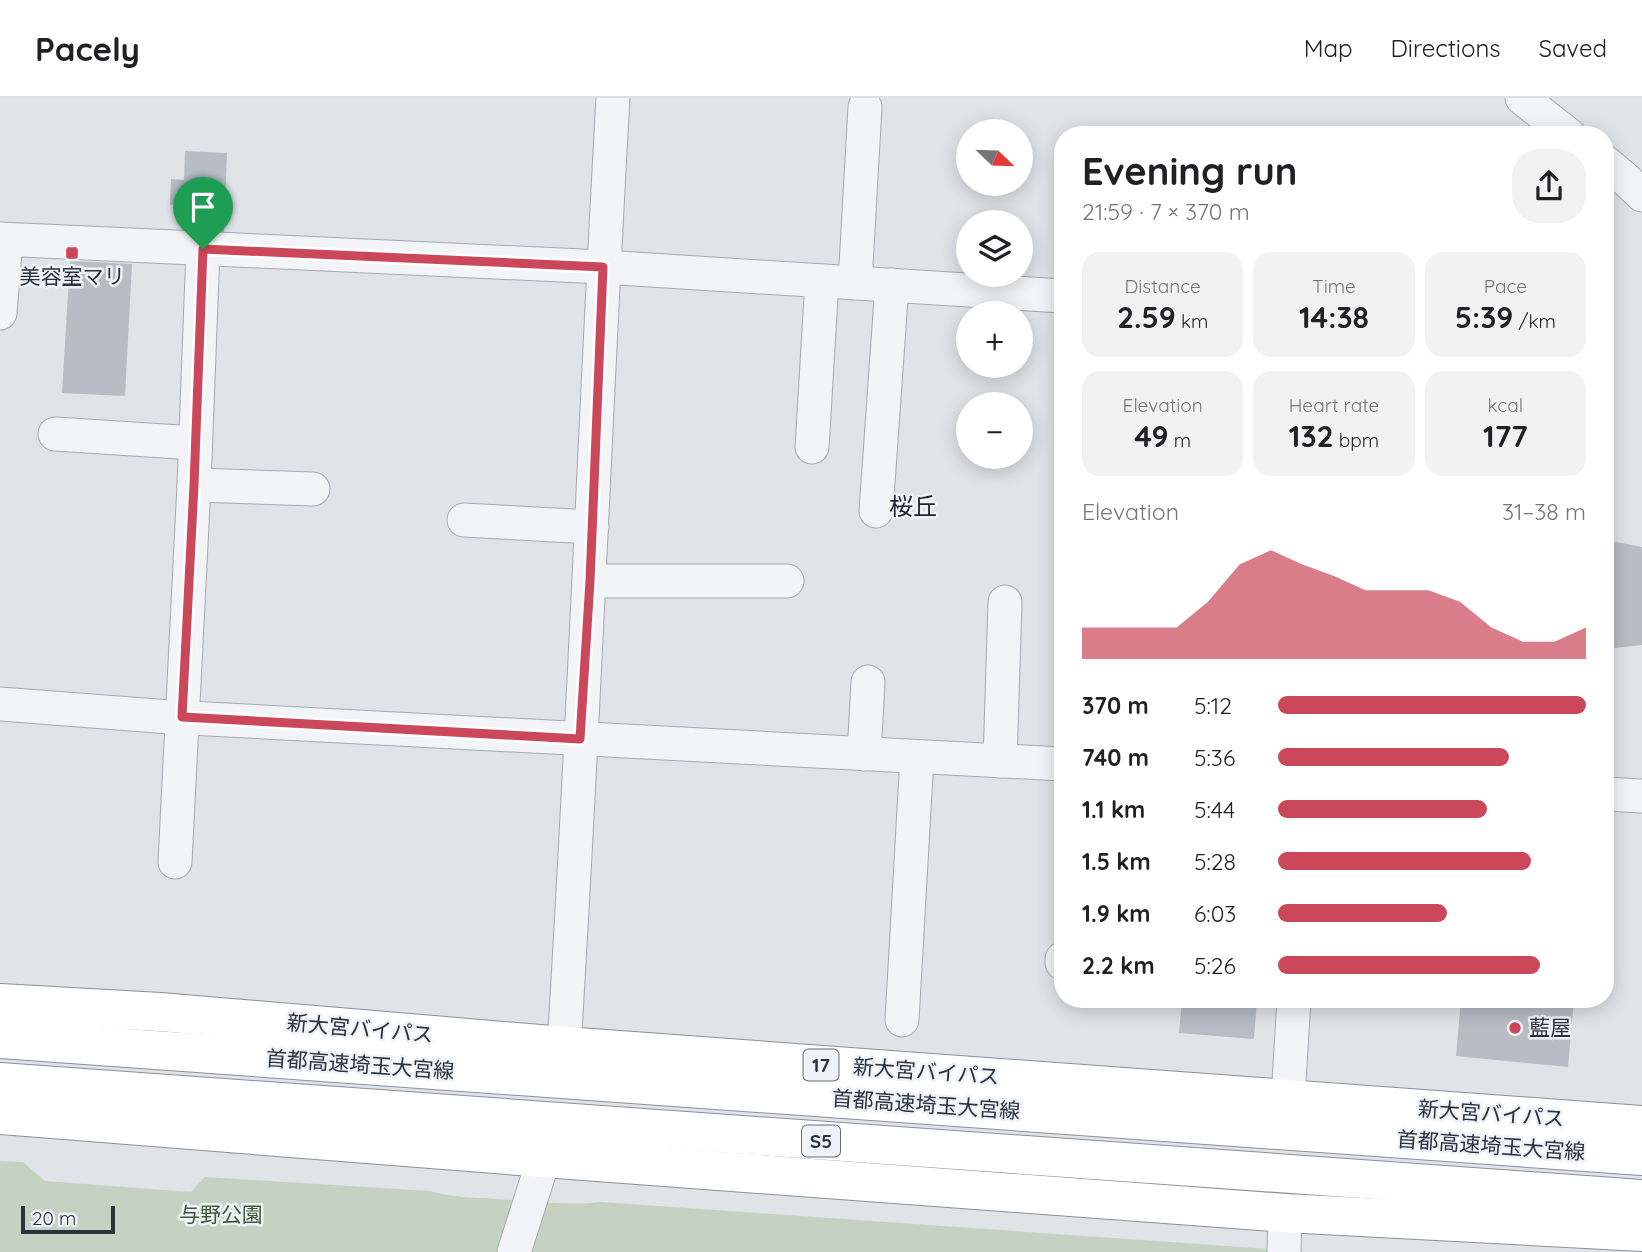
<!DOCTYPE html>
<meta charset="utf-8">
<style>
:root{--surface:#fff;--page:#f2f2f2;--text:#202124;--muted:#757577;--line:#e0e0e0;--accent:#cb475a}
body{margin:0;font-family:Quicksand,"Noto Sans JP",sans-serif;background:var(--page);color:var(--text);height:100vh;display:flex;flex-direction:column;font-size:26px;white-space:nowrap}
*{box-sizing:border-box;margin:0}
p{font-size:23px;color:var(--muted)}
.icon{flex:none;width:38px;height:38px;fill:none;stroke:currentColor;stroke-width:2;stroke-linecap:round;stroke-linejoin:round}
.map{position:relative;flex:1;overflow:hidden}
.panel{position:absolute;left:1054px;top:28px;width:560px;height:882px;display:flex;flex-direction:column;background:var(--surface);border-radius:28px;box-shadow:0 4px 18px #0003}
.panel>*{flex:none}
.needle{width:46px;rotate:113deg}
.tools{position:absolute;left:956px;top:21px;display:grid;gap:14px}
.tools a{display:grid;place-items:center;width:77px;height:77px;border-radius:50%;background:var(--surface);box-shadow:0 4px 18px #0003;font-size:35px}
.scale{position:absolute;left:21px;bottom:18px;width:94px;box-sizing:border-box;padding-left:7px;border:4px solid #29313f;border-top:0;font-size:19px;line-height:24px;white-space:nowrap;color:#29313f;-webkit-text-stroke:5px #eff2f6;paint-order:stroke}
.pin{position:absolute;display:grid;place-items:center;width:60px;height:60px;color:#fff;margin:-72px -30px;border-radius:50% 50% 50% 0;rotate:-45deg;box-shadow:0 0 7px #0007}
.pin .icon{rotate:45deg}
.round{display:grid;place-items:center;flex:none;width:74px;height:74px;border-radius:28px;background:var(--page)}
.head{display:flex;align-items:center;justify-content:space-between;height:119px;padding:0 28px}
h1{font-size:38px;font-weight:800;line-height:52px}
.metrics{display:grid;grid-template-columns:repeat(3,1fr);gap:10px;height:119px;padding:7px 28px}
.metrics div{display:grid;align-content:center;border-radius:18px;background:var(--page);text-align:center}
.metrics b{font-size:30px;font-weight:800}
.metrics small{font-size:19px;font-weight:400}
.metrics p{font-size:19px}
.chart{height:196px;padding:14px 28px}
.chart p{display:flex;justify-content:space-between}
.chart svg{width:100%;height:126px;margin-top:7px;fill:var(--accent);opacity:.7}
ul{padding:0 28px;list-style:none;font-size:23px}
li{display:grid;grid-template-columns:112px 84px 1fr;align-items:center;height:52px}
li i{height:18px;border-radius:9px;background:var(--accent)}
header{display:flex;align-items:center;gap:42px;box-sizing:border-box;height:98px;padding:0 35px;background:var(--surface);border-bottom:2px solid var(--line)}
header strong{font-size:33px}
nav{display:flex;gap:38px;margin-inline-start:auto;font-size:24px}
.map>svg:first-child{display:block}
</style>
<header>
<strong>Pacely</strong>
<nav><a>Map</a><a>Directions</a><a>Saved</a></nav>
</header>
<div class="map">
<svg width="1642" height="1154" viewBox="0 0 1642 1154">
<rect width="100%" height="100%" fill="#e0e3e8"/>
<path fill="#c5d2c1" d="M0,1063L23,1064L45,1083L191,1094L205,1079L430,1093C451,1100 474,1099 496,1101C531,1103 566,1108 601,1104L1270,1151V1154H0Z"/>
<g fill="#b7bcc5">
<polygon points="185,53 227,55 224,134 182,133 183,108 170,107 171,81 184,82"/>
<polygon points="70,163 132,166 125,298 62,295"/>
<polygon points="1605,442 1642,449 1642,547 1605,551"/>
<polygon points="1182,901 1257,901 1254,941 1179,935"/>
<polygon points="1461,901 1574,901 1568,969 1456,958"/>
</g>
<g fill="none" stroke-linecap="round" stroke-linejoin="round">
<defs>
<g id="minor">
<polyline points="1522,0 1569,37"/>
<polyline points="1605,64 1623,79 1642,97"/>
<polyline points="0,141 603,169 1062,198"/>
<polyline points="855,185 865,9"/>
<polyline points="0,215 6,142"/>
<polyline points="55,336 195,345"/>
<polyline points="812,349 822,183"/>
<polyline points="194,387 313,391"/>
<polyline points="876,413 892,187"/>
<polyline points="464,422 592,429"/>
<polyline points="590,483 787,483"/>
<polyline points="0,606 170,619 1062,666"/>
<polyline points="864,656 868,584"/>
<polyline points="1000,663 1005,504"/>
<polyline points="1605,696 1642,698"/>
<polyline points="175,764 194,387 203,151"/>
<polyline points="1062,865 1062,861"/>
<polyline points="902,922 917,659"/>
<path d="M564,948C584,632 595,316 613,0"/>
<polyline points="1288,1001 1294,901"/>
<polyline points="514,1154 544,1060"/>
<polyline points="1284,1154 1285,1115"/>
</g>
<g id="highway">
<polyline points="0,905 160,914 564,948 1642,1027"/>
<polyline points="0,941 1642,1058"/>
<polyline points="0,984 1642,1101"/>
<polyline points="0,1017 544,1060 1285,1115 1642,1134"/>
</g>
</defs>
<use href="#minor" stroke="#a5aab2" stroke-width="35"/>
<use href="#highway" stroke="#87909f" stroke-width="40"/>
<use href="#minor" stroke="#f2f4f7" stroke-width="33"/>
<use href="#highway" stroke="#fff" stroke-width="38"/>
</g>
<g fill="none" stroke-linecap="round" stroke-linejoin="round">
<defs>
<polygon id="route" points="203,151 603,169 590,483 580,641 182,619 194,387"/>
</defs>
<use href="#route" stroke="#fff" stroke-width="14"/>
<use href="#route" stroke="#cb475a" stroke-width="9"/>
</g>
<g fill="#cb475a" stroke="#eff2f6" stroke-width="2.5">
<rect x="65" y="148" width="14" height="14" rx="3.5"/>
<circle cx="1515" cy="930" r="7"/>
</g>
<g text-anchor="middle" stroke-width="5" stroke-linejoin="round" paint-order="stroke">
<g fill="#eff2f6" stroke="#646b76" stroke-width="2">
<rect x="803.5" y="951.5" width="35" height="31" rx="5"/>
<rect x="802" y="1027.5" width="38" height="31" rx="5"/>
</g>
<g font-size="19" font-weight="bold" fill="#29313f">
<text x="821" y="974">17</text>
<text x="821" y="1050">S5</text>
</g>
<g font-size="21" fill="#29313f" stroke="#eff2f6">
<text x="72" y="186">美容室マリ</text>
<text x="1529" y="937" text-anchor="start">藍屋</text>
</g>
<g font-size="21" fill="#29313f" stroke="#eff2f6">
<text transform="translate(360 931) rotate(5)" y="7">新大宮バイパス</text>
<text transform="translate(360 967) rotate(4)" y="7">首都高速埼玉大宮線</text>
<text transform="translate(926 974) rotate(4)" y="7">新大宮バイパス</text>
<text transform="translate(926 1007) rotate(4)" y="7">首都高速埼玉大宮線</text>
<text transform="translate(1491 1016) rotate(4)" y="7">新大宮バイパス</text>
<text transform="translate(1491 1048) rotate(4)" y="7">首都高速埼玉大宮線</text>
</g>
<g font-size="21" fill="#3d5b36" stroke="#eff2f6">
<text x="221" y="1124">与野公園</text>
</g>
<g font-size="24" fill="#1b2230" stroke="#eff2f6">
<text x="913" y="417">桜丘</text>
</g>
</g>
</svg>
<div class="tools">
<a><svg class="needle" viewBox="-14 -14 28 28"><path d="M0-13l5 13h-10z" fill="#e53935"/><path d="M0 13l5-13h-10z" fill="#757577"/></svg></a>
<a><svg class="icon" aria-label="layers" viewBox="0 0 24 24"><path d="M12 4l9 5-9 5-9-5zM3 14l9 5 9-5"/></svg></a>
<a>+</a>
<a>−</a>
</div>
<div class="scale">20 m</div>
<div class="pin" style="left:203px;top:151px;background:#1e9e55"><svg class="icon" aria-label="arrive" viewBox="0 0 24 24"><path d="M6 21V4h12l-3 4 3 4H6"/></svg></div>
<section class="panel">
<div class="head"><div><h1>Evening run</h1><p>21:59 · 7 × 370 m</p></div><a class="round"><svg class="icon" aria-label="share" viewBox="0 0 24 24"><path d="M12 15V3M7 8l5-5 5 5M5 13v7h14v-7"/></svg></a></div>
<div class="metrics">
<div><p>Distance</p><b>2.59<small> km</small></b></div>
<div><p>Time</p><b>14:38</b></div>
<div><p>Pace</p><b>5:39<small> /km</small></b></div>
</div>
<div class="metrics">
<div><p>Elevation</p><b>49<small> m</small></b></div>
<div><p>Heart rate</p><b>132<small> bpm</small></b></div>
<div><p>kcal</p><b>177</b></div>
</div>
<div class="chart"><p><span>Elevation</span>31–38 m</p>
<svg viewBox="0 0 160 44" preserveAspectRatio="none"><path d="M0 44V33L10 33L20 33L30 33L40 24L50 11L60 6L70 11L80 15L90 20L100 20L110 20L120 24L130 33L140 38L150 38L160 33V44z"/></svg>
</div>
<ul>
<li><b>370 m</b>5:12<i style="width:100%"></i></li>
<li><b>740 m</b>5:36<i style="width:75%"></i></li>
<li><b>1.1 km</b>5:44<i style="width:68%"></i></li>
<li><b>1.5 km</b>5:28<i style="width:82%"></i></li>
<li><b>1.9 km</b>6:03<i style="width:55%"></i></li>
<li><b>2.2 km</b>5:26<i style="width:85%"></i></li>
</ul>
</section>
</div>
